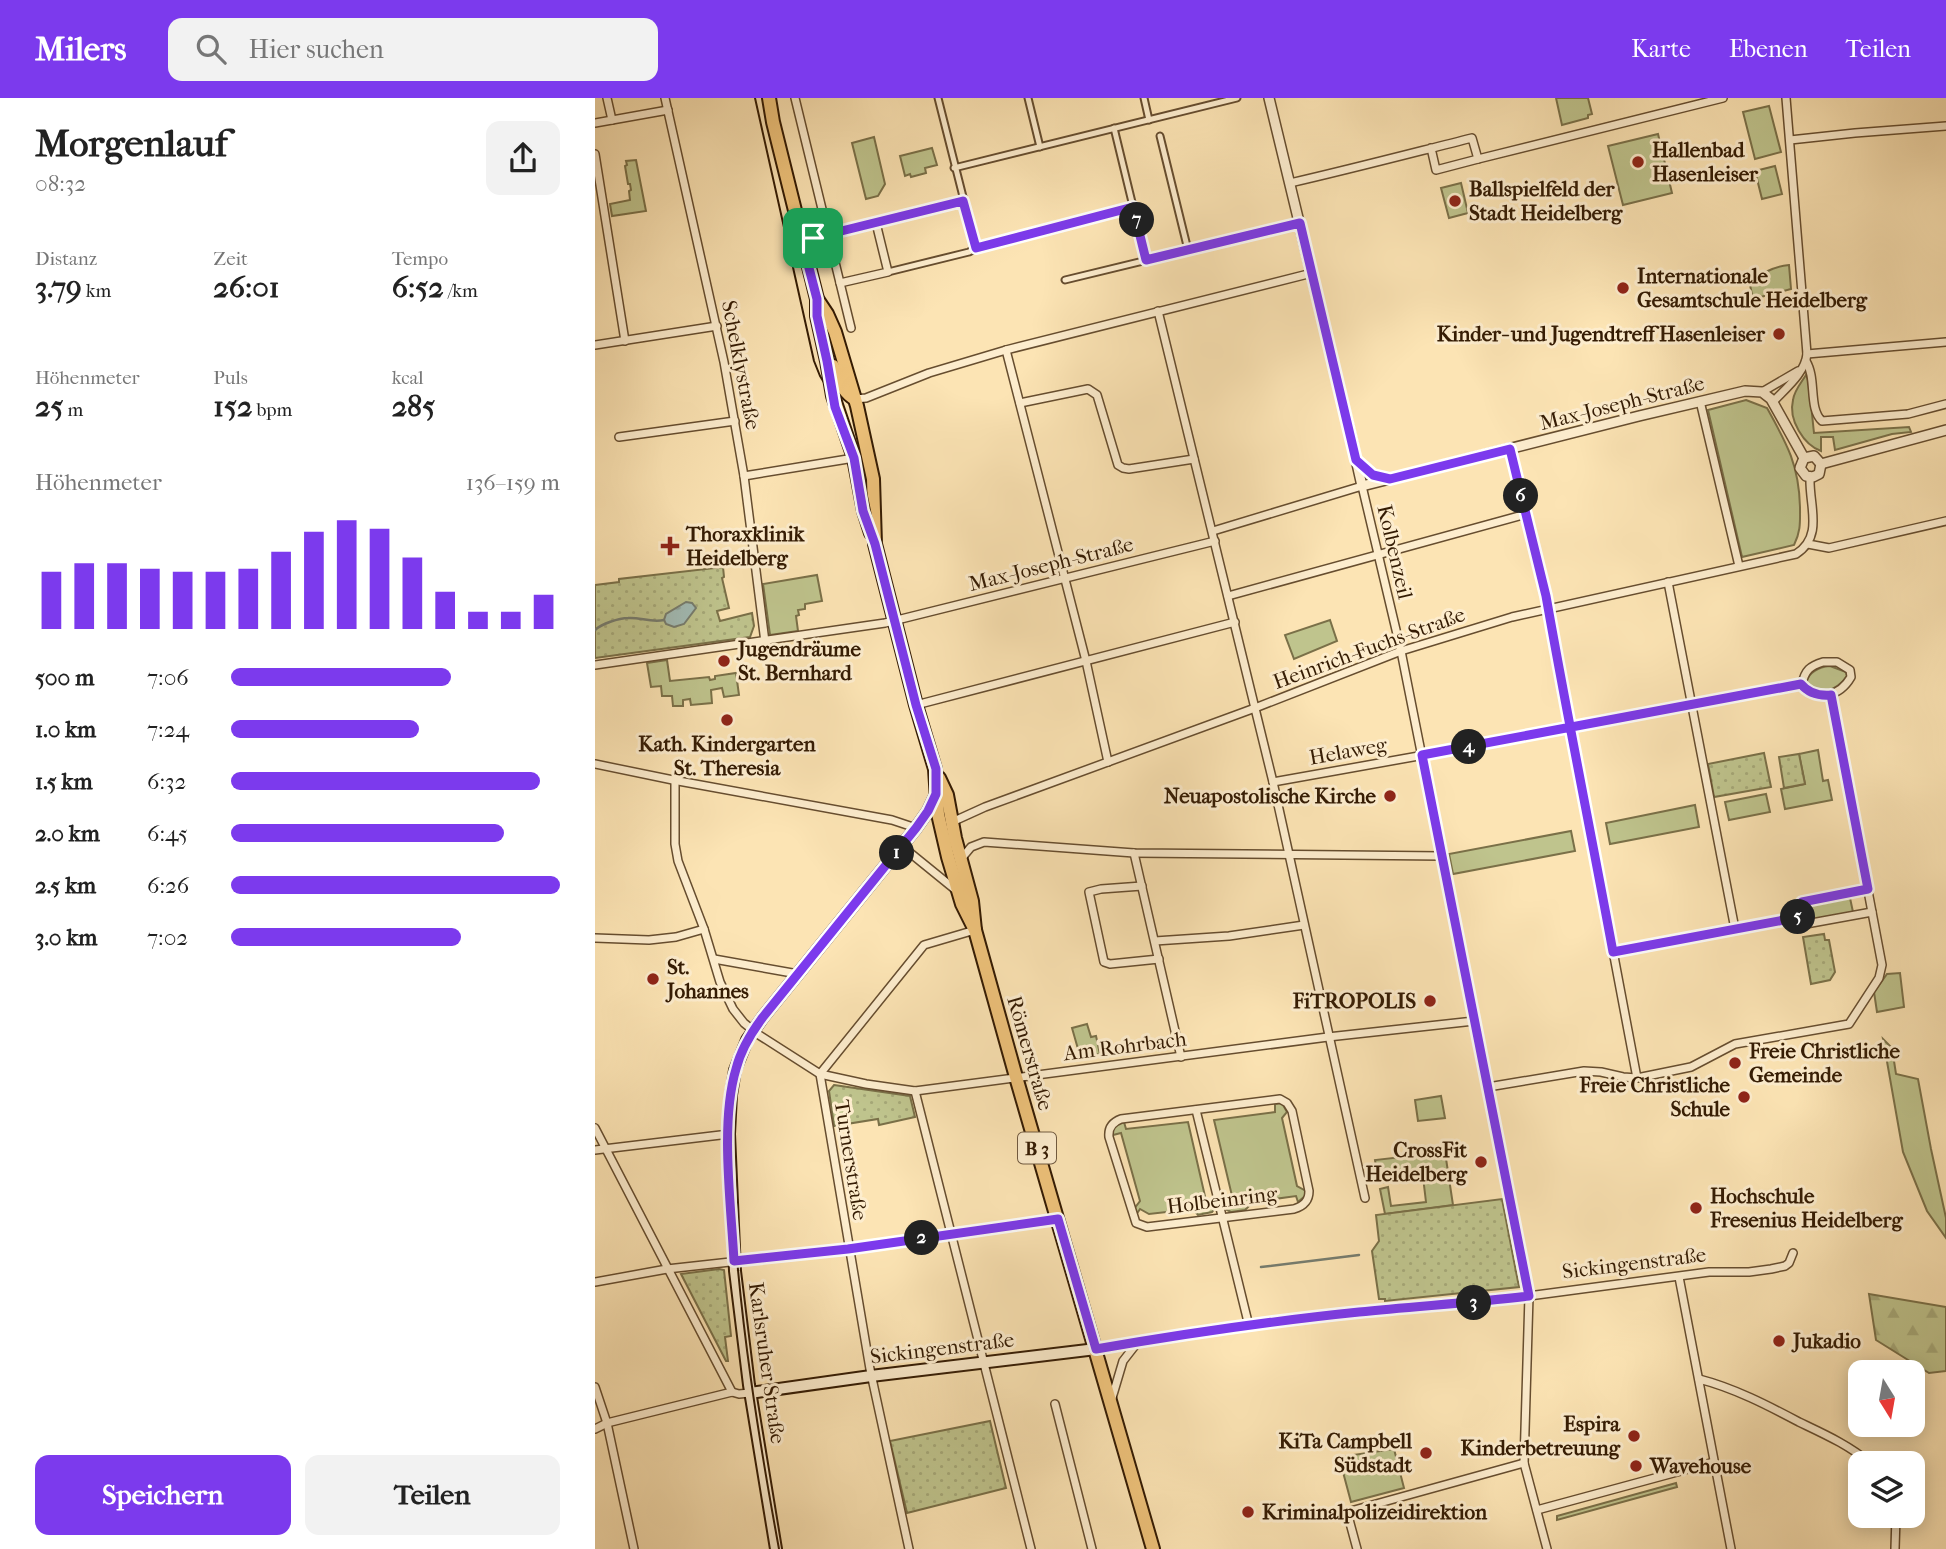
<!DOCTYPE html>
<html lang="de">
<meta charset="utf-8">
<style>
:root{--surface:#fff;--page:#f2f2f2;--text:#222;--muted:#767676;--accent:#7c3aed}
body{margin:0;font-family:"IM FELL French Canon",serif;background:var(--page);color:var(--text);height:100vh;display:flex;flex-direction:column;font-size:26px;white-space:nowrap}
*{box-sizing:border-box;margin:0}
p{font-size:23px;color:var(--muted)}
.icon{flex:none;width:38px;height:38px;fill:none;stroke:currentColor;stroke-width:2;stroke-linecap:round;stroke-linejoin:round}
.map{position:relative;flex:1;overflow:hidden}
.side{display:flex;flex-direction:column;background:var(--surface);width:595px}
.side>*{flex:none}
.needle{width:46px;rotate:169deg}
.controls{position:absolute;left:1253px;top:1262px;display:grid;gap:14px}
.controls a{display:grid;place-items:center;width:77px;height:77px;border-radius:14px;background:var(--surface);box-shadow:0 4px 18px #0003;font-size:35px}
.pin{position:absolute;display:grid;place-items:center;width:60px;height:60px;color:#fff;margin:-30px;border-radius:14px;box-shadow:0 4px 10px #0006}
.km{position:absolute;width:35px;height:35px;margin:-18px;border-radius:50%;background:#222;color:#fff;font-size:19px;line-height:35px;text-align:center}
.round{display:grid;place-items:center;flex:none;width:74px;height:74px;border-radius:14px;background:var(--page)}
.head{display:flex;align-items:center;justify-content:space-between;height:119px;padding:0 35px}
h1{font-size:38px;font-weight:700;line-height:52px}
.figures{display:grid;grid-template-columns:repeat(3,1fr);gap:10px;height:119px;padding:7px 35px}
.figures div{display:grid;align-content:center}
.figures b{font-size:30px;font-weight:700}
.figures small{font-size:19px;font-weight:400}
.figures p{font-size:19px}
.chart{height:196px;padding:14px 35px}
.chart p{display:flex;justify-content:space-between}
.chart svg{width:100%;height:126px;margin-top:7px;stroke:var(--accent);stroke-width:6}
.action{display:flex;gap:14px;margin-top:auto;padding:14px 35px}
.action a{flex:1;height:80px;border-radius:14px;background:var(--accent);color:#fff;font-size:28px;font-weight:700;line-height:80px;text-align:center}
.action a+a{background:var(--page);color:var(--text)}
ul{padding:0 35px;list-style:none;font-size:23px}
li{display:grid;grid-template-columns:112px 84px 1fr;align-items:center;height:52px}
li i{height:18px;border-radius:9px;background:var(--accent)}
header{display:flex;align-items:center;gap:42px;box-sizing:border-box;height:98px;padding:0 35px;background:var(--accent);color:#fff}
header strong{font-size:33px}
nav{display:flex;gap:38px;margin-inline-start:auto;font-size:24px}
.search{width:490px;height:63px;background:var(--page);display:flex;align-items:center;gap:18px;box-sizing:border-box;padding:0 24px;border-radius:14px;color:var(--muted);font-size:26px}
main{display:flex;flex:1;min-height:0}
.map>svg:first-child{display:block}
</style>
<header>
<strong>Milers</strong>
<div class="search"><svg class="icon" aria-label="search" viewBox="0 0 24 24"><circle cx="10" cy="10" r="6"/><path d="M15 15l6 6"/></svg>Hier suchen</div>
<nav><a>Karte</a><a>Ebenen</a><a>Teilen</a></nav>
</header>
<main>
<section class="side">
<div class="head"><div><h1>Morgenlauf</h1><p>08:32</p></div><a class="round"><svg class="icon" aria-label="share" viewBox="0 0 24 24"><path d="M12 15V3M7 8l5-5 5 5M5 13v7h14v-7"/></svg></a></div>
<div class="figures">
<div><p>Distanz</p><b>3.79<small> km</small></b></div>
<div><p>Zeit</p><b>26:01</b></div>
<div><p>Tempo</p><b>6:52<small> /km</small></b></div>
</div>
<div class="figures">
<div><p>Höhenmeter</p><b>25<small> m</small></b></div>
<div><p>Puls</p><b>152<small> bpm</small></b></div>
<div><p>kcal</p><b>285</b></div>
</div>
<div class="chart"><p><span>Höhenmeter</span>136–159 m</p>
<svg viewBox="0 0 160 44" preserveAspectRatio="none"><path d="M5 44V24M15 44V21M25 44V21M35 44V23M45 44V24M55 44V24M65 44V23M75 44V17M85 44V10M95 44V6M105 44V9M115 44V19M125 44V31M135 44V38M145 44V38M155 44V32"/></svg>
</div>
<ul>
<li><b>500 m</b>7:06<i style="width:67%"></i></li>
<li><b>1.0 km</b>7:24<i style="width:57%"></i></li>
<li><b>1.5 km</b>6:32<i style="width:94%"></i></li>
<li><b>2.0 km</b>6:45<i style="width:83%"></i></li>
<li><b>2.5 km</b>6:26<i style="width:100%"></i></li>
<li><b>3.0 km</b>7:02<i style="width:70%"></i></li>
</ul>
<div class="action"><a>Speichern</a><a>Teilen</a></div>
</section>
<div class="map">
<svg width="1351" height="1451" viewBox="0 0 1351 1451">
<defs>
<pattern id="forest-firs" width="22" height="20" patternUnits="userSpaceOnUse" patternTransform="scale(1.75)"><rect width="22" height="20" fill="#bfc48d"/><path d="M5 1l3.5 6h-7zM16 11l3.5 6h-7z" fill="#a5a878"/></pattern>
<pattern id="park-dots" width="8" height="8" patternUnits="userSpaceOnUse" patternTransform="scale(1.75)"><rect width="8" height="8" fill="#bfc48d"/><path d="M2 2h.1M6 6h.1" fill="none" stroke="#a5a878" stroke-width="1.8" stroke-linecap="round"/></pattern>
<pattern id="water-ripples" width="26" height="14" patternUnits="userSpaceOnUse" patternTransform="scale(1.75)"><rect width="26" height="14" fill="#a2bcb6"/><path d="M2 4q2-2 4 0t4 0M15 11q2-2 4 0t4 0" fill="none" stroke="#8ca19b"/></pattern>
</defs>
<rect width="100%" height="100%" fill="#fce4b4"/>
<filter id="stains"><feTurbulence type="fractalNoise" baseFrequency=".00286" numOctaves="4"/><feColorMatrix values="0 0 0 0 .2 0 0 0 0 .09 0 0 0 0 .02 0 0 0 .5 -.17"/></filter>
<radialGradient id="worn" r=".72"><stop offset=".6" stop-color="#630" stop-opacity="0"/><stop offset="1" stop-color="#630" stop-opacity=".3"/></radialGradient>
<g fill="#bfc48d" stroke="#7a7048" stroke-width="2">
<polygon points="961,0 993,0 997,16 993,17 993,20 967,27"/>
<polygon points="1174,8 1186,54 1160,61 1148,14"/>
<polygon points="1063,36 1077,95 1028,107 1013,48"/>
<polygon points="279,39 290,86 283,98 271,101 257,45"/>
<polygon points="337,50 342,67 330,70 331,75 316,79 315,76 310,78 305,58"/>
<polygon points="41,62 51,113 17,118 15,106 35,102 34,93 36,92 35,86 33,86 30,68 32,67 31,63"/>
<polygon points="1180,68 1187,96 1167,101 1160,73"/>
<polygon points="866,85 873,115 854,120 846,90"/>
<path d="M1194,167L1196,191L1158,201L1155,187C1163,176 1180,168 1194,167Z"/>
<path d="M1211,277L1213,278L1219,335L1314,329L1316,334L1297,336L1240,352L1238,339H1226V353C1209,347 1193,322 1198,302C1199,293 1206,285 1211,277Z"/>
<path d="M1151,302L1172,310C1192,346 1204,367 1205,409C1205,424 1206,433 1199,447L1147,459L1113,312Z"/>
<polygon points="222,477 227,503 210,506 210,511 203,512 204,517 201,518 203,533 175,537 168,486"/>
<polygon points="735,522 742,543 699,561 690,537"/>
<polygon points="72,562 75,583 114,579 115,582 120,581 120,578 141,575 144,597 129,599 127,590 116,592 117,605 96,607 95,601 88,602 88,608 78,608 77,598 67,598 66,588 56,589 52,565"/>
<path d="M1235,568L1251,574L1252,578C1242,592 1224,600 1211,584C1215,573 1224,569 1235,568Z"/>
<polygon points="1223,652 1228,683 1233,682 1237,702 1190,711 1186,691 1210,686 1204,656"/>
<polygon points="1171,696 1175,714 1134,722 1130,704"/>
<polygon points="1100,707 1104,729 1015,746 1011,725"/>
<polygon points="976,733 980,753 858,776 854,756"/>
<polygon points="1255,800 1258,814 1211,823 1209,809"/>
<polygon points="1305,875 1309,909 1282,914 1279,894 1292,876"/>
<polygon points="492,926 496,939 501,938 505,956 485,958 477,930"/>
<polygon points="1288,941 1297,950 1301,976 1323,981 1336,1051 1351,1120 1351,1140 1332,1113 1308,1054"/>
<polygon points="846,998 850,1020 823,1023 820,1002"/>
<polygon points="687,1005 692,1014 687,1020 702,1088 711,1093 710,1098 703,1104 701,1098 658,1104 650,1112 636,1114 632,1112 630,1105 638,1102 619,1022 680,1014 680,1006"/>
<polygon points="529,1024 531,1031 593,1024 612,1107 620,1107 620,1110 617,1114 603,1117 598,1111 554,1116 545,1111 541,1117 539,1111 545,1103 526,1035 518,1037 517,1033 523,1025"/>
<polygon points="850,1054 858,1107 790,1116 785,1091 793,1089 796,1108 831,1104 828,1079 784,1085 780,1062"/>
<polygon points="799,1351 809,1390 756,1404 744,1359"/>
<polygon points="1081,1385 1082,1389 962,1422 962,1418"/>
</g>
<polygon fill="url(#forest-firs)" stroke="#7a7048" stroke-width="2" points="1274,1196 1351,1209 1351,1273 1334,1275 1281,1242"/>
<g fill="url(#park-dots)" stroke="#7a7048" stroke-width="2">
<polygon points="128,469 129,479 127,480 134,510 122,513 125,523 157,515 159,528 155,539 0,560 0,487 24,484 24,481"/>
<polygon points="1169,655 1176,689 1119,699 1113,666"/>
<polygon points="1204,656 1210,686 1189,690 1184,659"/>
<polygon points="1229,836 1230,842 1234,842 1240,874 1235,882 1216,886 1208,839"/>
<polygon points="239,987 315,998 320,1019 284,1027 283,1021 239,1028 234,993"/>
<polygon points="907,1101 924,1189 790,1203 790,1201 784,1201 777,1153 784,1143 781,1117"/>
<polygon points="124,1171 129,1172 136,1238 130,1239 133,1263 131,1263 86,1176"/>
<polygon points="395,1323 411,1390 312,1415 295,1343"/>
</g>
<polygon fill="url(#water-ripples)" stroke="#767c6e" stroke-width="2" points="91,504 97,505 101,510 89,526 79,529 71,526 69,522 71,516"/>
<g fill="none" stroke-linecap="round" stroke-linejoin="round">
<g stroke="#767c6e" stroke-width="2.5">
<path d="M0,532C6,526 24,520 33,520C45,519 56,525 69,522"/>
<polyline points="666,1169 764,1157"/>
</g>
<defs>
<g id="pedestrian">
<polyline points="343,0 381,150"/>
<polyline points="433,0 445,49"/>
<polyline points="549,0 554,22"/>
<polyline points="519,30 551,162"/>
<polyline points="565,38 593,152"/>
<polyline points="359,70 642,0"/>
<polyline points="281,125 368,103"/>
<polyline points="293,174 374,154 381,150 539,109"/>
<polyline points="470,182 705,125"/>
</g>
<g id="minor">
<polyline points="12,0 17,22"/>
<polyline points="70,0 129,264 149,378 170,544"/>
<polyline points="200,0 256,230"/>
<polyline points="0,25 73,12"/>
<polyline points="1195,42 1260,35 1351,28"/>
<polyline points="0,56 30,243"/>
<polyline points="883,61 1128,0"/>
<path d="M695,85C756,71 817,55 877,40L883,61L841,72L836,50"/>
<polyline points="207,143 281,125 293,174 245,185"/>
<polyline points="563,213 678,684 770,1100"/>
<polyline points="0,247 122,228"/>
<polyline points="411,252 491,563 513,664"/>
<polyline points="1212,256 1351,244"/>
<path d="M1211,263C1222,281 1213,310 1227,323L1313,316L1351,306"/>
<polyline points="1167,294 1203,273"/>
<polyline points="260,301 271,300 334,275 411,252 717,175"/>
<polyline points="1105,303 1144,468"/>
<path d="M1178,304C1191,290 1210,275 1212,256L1191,0"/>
<polyline points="425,305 493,291 502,297 523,367 528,370 534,371 599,361"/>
<polyline points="24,339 140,323"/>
<polyline points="915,351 951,498 1042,980"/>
<polyline points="149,378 259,360"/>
<polyline points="618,433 767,388 806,553 934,1198 929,1365 952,1451"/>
<polyline points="1213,446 1234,450 1351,423"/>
<polyline points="1073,484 1140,831"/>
<polyline points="633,498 931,416"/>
<path d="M1228,564H1242L1255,572L1256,579C1245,598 1222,605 1207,586C1210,572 1215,568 1228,564Z"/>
<polyline points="0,567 290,525 620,443"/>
<polyline points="321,607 640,524"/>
<polyline points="0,666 78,682 297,722 321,730"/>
<polyline points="80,683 80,746 83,763 109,831 125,884 138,911 149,925 164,937 225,976 271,986 320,993 733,939 879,923"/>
<polyline points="678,684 874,649 1207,586"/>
<path d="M357,724L390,709L660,610L806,553L917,519L1201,456C1229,438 1214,408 1215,380"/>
<polyline points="303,754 314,754 362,793"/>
<polyline points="539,755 586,959"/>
<polyline points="366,761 376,749 389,744 539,755 847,758"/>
<polyline points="547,788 506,791 494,794 509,864 515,866 564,861"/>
<polyline points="1273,791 1207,804 1205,819 1211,826 1277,814"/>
<polyline points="0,840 54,842 81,839 109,831"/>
<polyline points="560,843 634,838 709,827"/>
<polyline points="1018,854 1205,819"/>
<polyline points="119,861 203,876"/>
<polyline points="893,989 989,973 1006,974 1028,979 1042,980 1096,969 1140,946 1254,926 1284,880 1287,867 1236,597"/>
<polyline points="320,993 436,1451"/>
<path d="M685,1001L692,1005L697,1013L714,1093C714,1103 709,1108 699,1111L552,1129L541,1125L514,1039C513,1029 518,1024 526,1021Z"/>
<polyline points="601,1012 654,1228"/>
<polyline points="0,1030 137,1294"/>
<polyline points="0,1052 134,1036"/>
<polyline points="1084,1179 1136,1451"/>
<polyline points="0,1184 72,1171 253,1151 463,1121"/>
<polyline points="501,1251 628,1231 762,1214 881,1205 1114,1174 1154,1174 1176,1171 1190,1168 1194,1165 1198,1155"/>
<path d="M1104,1281C1139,1290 1172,1307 1204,1324C1229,1336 1254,1347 1275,1365"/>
<polyline points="0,1289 12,1325 39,1451"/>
<polyline points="517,1300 528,1263 542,1245"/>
<polyline points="460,1306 497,1451"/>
<polyline points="0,1331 12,1325 137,1294 144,1296 155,1295"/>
<polyline points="942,1412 1119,1364"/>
<polyline points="314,1451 275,1271 225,976 329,847 380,832"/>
<polyline points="762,1451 752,1414 929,1365"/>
<polyline points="1300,1451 1301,1418"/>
</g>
<g id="tertiary">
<polyline points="674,0 756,339 767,388 1044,318 1150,293 1167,294 1176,301 1209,360"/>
<polyline points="1209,360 1205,370 1211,378 1218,379 1224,376 1226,366"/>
<polyline points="1209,360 1219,358 1226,366"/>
<polyline points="762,363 778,377 792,380"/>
<polyline points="1226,366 1351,332"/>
</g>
<g id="secondary">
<polyline points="155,1295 276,1278 501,1251"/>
<polyline points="181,1451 154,1287 140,1173 134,1036 136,997 140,972 152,942 168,919 321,730 333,713 341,696"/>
</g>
<g id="primary">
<polyline points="174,0 178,24 222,201 232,216 240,234 262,308 278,381 280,446 321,607 340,671 343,716 353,759 367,806 380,832"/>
<polyline points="222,201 222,218 232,263 238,298 259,360 269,413 276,435"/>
<path d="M238,268C244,281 247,294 260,301"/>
<polyline points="344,680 352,697 360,740 377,803 380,832 421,979 558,1451"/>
</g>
</defs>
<use href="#pedestrian" stroke="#664d2f" stroke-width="9"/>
<use href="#minor" stroke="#664d2f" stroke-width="10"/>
<use href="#tertiary" stroke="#664d2f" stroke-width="12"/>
<use href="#secondary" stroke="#341b03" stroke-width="14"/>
<use href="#primary" stroke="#341b03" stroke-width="16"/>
<use href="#pedestrian" stroke="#fdedce" stroke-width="5"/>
<use href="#minor" stroke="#fdedce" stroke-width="7"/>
<use href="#tertiary" stroke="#fdedce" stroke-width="9"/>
<use href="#secondary" stroke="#fdedce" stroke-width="10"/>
<use href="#primary" stroke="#eec27a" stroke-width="12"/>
<path stroke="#341b03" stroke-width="2" d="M160,0L219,263L225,278L251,321L261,345L279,432L323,607L342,668L343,686L340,705L323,732L164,927C154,943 145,961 140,980C132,1022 136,1066 138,1108C145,1223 163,1337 184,1451"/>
</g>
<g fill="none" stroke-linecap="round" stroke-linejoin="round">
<defs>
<path id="route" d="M218,140L207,143L222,201V218L232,263L240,309L259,360L268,413L280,446L321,607L341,671V696L333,713L321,730L168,919C156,935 146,951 141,971C125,1024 136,1106 139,1163L253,1151L463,1121L501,1251C588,1236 676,1223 764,1214C821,1208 878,1205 934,1198L827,657L1206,586C1214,596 1224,598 1236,597L1273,791L1207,804L1205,819L1018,854C996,735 972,617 951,498L915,351L795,381L778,377L761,362L705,125L551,162L538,109L381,150L368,103L218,140"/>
</defs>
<use href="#route" stroke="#fff" stroke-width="14"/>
<use href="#route" stroke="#7c3aed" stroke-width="9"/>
</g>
<g fill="#8f2418" stroke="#fdedce" stroke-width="2.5">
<circle cx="1043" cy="64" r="7"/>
<circle cx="860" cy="103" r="7"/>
<circle cx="1028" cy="190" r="7"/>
<circle cx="1184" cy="236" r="7"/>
<path d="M71.5 437.5h7v7h7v7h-7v7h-7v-7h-7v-7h7z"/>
<circle cx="129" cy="563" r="7"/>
<circle cx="132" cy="622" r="7"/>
<circle cx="795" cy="698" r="7"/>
<circle cx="58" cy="881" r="7"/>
<circle cx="835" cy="903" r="7"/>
<circle cx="1140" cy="965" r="7"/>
<circle cx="1149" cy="999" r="7"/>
<circle cx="886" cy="1064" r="7"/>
<circle cx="1101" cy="1110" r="7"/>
<circle cx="1184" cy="1243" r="7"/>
<circle cx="1039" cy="1338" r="7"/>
<circle cx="831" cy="1355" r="7"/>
<circle cx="1041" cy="1368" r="7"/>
<circle cx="653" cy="1414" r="7"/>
</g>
<g text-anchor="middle" stroke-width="6" stroke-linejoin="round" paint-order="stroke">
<rect fill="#fdedce" stroke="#705a40" stroke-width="2" x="423" y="1034.5" width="38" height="31" rx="5"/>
<g font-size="19" font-weight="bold" fill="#341b03">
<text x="442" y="1057">B 3</text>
</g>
<g font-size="21" font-weight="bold" fill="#341b03" stroke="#fdedce" text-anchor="start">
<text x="1057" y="59">Hallenbad<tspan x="1057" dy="24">Hasenleiser</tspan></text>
<text x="874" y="98">Ballspielfeld der<tspan x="874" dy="24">Stadt Heidelberg</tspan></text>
<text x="1042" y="185">Internationale<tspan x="1042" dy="24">Gesamtschule Heidelberg</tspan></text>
<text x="1170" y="243" text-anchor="end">Kinder- und Jugendtreff Hasenleiser</text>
<text x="91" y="443">Thoraxklinik<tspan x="91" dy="24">Heidelberg</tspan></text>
<text x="143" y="558">Jugendräume<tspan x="143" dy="24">St. Bernhard</tspan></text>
<text x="132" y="653" text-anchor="middle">Kath. Kindergarten<tspan x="132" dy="24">St. Theresia</tspan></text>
<text x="781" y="705" text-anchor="end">Neuapostolische Kirche</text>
<text x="72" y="876">St.<tspan x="72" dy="24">Johannes</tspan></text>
<text x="821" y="910" text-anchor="end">FiTROPOLIS</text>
<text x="1154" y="960">Freie Christliche<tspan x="1154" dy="24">Gemeinde</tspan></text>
<text x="1135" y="994" text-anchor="end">Freie Christliche<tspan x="1135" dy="24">Schule</tspan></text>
<text x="872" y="1059" text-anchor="end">CrossFit<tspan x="872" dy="24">Heidelberg</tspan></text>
<text x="1115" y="1105">Hochschule<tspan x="1115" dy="24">Fresenius Heidelberg</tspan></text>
<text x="1198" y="1250">Jukadio</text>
<text x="1025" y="1333" text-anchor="end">Espira<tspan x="1025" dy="24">Kinderbetreuung</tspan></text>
<text x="817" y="1350" text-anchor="end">KiTa Campbell<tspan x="817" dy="24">Südstadt</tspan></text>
<text x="1055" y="1375">Wavehouse</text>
<text x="667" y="1421">Kriminalpolizeidirektion</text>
</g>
<g font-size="21" fill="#341b03" stroke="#fdedce">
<text transform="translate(146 267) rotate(79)" y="7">Schelklystraße</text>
<text transform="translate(1027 305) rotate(-14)" y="7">Max-Joseph-Straße</text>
<text transform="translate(800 454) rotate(77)" y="7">Kolbenzeil</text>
<text transform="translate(456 466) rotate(-14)" y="7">Max-Joseph-Straße</text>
<text transform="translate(774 550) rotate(-20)" y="7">Heinrich-Fuchs-Straße</text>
<text transform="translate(753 653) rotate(-10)" y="7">Helaweg</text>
<text transform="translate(530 948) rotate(-7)" y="7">Am Rohrbach</text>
<text transform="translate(435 955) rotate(74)" y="7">Römerstraße</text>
<text transform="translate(256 1062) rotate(81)" y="7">Turnerstraße</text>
<text transform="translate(627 1102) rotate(-7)" y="7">Holbeinring</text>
<text transform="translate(1039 1165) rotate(-7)" y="7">Sickingenstraße</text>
<text transform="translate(347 1250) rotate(-7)" y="7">Sickingenstraße</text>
<text transform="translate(172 1265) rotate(82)" y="7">Karlsruher Straße</text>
</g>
</g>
<rect width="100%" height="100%" filter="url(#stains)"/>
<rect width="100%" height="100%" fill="url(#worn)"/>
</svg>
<div class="controls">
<a><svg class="needle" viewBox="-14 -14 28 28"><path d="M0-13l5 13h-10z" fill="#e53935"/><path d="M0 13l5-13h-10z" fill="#767676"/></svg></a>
<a><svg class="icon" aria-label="layers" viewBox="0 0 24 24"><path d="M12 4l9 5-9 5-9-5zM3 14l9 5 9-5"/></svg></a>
</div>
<div class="pin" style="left:218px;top:140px;background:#1e9e55"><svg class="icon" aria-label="arrive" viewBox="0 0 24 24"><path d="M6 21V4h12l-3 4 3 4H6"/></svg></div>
<b class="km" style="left:302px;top:755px">1</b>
<b class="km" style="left:327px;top:1140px">2</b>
<b class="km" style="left:879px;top:1205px">3</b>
<b class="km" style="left:874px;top:649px">4</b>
<b class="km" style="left:1203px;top:819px">5</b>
<b class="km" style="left:926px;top:398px">6</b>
<b class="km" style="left:542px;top:122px">7</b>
</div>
</main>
